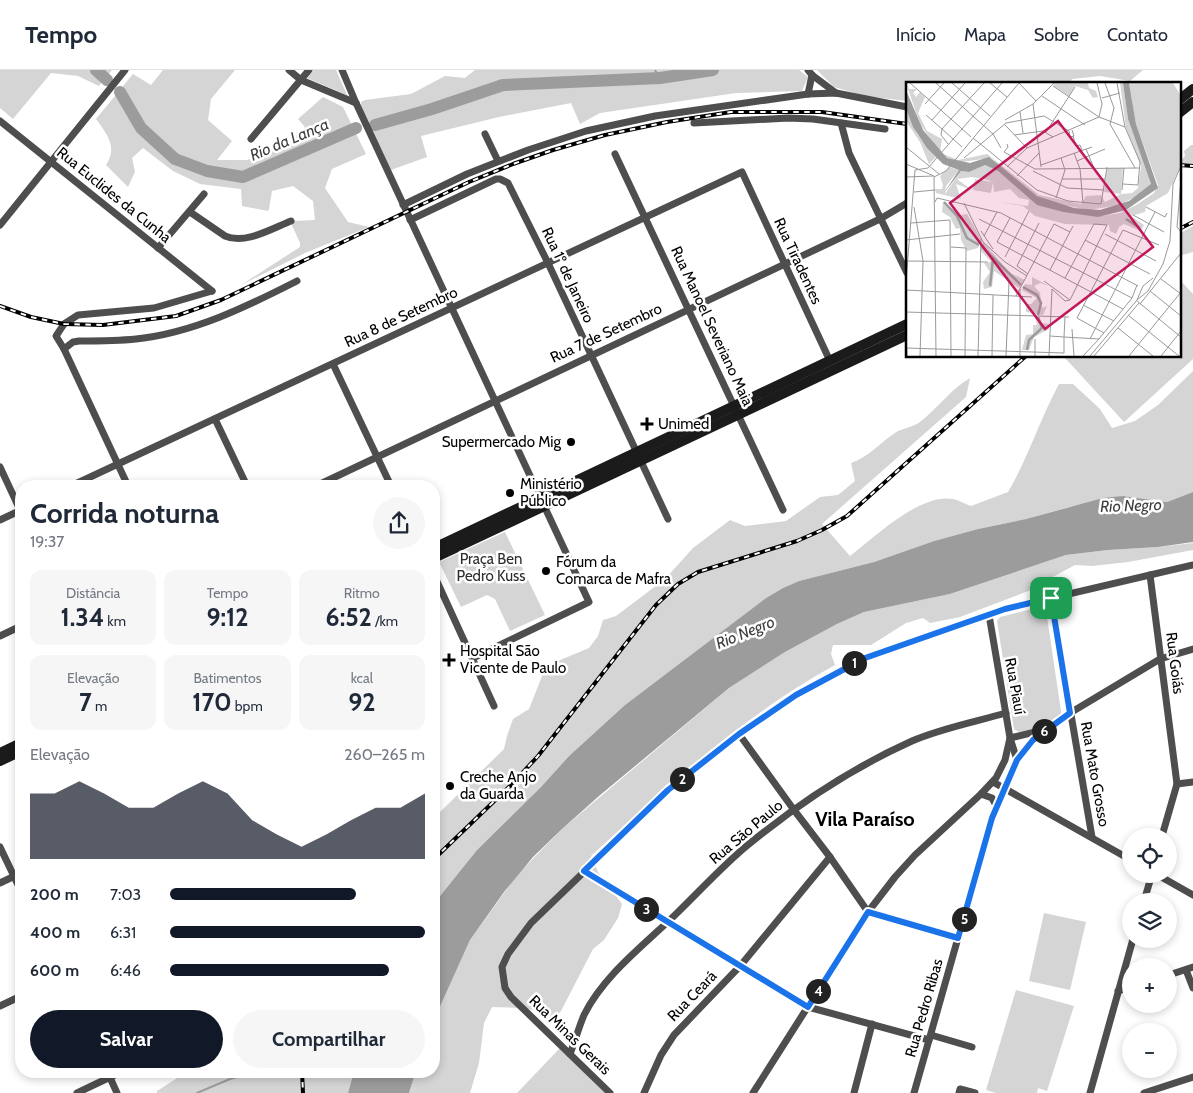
<!DOCTYPE html>
<html lang="pt">
<meta charset="utf-8">
<style>
:root{--surface:#fff;--page:#f6f6f7;--text:#1f2937;--muted:#747a83;--line:#e0e1e3;--accent:#111827}
body{margin:0;font-family:Cabin,sans-serif;background:var(--page);color:var(--text);height:100vh;display:flex;flex-direction:column;font-size:19px;white-space:nowrap}
*{box-sizing:border-box;margin:0}
p{font-size:16px;color:var(--muted)}
.icon{flex:none;width:28px;height:28px;fill:none;stroke:currentColor;stroke-width:2;stroke-linecap:round;stroke-linejoin:round}
.map{position:relative;flex:1;overflow:hidden}
.panel{position:absolute;left:15px;top:410px;width:425px;height:598px;display:flex;flex-direction:column;background:var(--surface);border-radius:20px;box-shadow:0 2px 8px #0003}
.panel>*{flex:none}
.tools{position:absolute;left:1122px;top:758px;display:grid;gap:10px}
.tools a{display:grid;place-items:center;width:55px;height:55px;border-radius:50%;background:var(--surface);box-shadow:0 2px 8px #0003;font-size:25px}
.pin{position:absolute;display:grid;place-items:center;width:42px;height:42px;color:#fff;margin:-21px;border-radius:10px;box-shadow:0 2px 8px #0006}
.km{position:absolute;width:25px;height:25px;margin:-12px;border-radius:50%;background:#222;color:#fff;font-size:14px;line-height:25px;text-align:center}
.round{display:grid;place-items:center;flex:none;width:52px;height:52px;border-radius:26px;background:var(--page)}
.summary{display:flex;align-items:center;justify-content:space-between;height:85px;padding:0 15px}
h1{font-size:28px;font-weight:700;line-height:38px}
.figures{display:grid;grid-template-columns:repeat(3,1fr);gap:8px;height:85px;padding:5px 15px}
.figures div{display:grid;align-content:center;border-radius:12px;background:var(--page);text-align:center}
.figures b{font-size:25px;font-weight:700}
.figures small{font-size:14px;font-weight:400}
.figures p{font-size:14px}
.chart{height:140px;padding:10px 15px}
.chart p{display:flex;justify-content:space-between}
.chart svg{width:100%;height:90px;margin-top:5px;fill:var(--accent);opacity:.7}
.action{display:flex;gap:10px;margin-top:auto;padding:10px 15px}
.action a{flex:1;height:58px;border-radius:30px;background:var(--accent);color:#fff;font-size:20px;font-weight:700;line-height:58px;text-align:center}
.action a+a{background:var(--page);color:var(--text)}
ul{padding:0 15px;list-style:none;font-size:16px}
li{display:grid;grid-template-columns:80px 60px 1fr;align-items:center;height:38px}
li i{height:12px;border-radius:6px;background:var(--accent)}
header{display:flex;align-items:center;gap:30px;box-sizing:border-box;height:70px;padding:0 25px;background:var(--surface);border-bottom:1px solid var(--line)}
header strong{font-size:24px}
nav{display:flex;gap:28px;margin-inline-start:auto;font-size:18px}
.map>svg:first-child{display:block}
</style>
<header>
<strong>Tempo</strong>
<nav><a>Início</a><a>Mapa</a><a>Sobre</a><a>Contato</a></nav>
</header>
<div class="map">
<svg width="1193" height="1023" viewBox="0 0 1193 1023">
<rect width="100%" height="100%" fill="#fff"/>
<g fill="#d5d5d5">
<polygon points="0,0 112,0 99,16 78,6 51,3 13,49 0,38"/>
<path d="M163,0H235L211,29L208,50L232,71L217,90H247L287,75L305,57L298,49L323,27L343,37L366,84L332,99L325,118L348,152L369,157L305,183L241,215L300,177V173L291,153L293,151L315,150L313,131L293,116L272,121L269,139L268,141L242,136L241,119L200,114L173,101L143,78L132,88L135,102L128,117L106,95C118,77 107,64 96,49L133,4L151,15Z"/>
<polygon points="314,0 336,0 347,25 307,8"/>
<polygon points="475,0 799,0 808,7 802,21 736,23 600,43 580,54 571,33 499,47 421,66 427,87 391,100 361,36 361,32 365,30 411,24 445,6 465,8"/>
<polygon points="817,0 1143,0 1130,11 1100,6 1072,9 1069,14 907,14 907,31 865,26 834,17"/>
<polygon points="1191,75 1193,75 1193,95 1179,95 1179,89 1181,90 1185,86 1184,81"/>
<polygon points="1193,156 1193,182 1179,186 1179,164"/>
<polygon points="1179,209 1193,224 1193,289 1124,352 1065,288 1067,286 1179,286"/>
<path d="M1193,301V422L1167,432L1123,426L1069,437L1026,449L978,459L934,471L874,492L799,511L783,518L766,528L625,635L569,686L541,717L477,780L434,835V748L504,679L507,666L513,649L529,639L546,596L589,578L598,566L603,550L616,546L665,509L693,478L730,450L745,456L786,451L820,427L838,425L855,411L851,393C868,387 878,375 892,365C900,358 912,358 920,352C938,338 951,319 970,308L966,327L822,454L850,486C875,467 920,423 953,429C959,430 965,434 971,436L1008,422C1028,388 1040,349 1059,314H1073L1100,339L1112,358L1135,351L1158,335Z"/>
<polygon points="505,462 545,545 510,561 495,529 487,525 461,537 439,492"/>
<path d="M1193,473V480L1128,492L1092,496L1075,495L1051,508L1044,515L960,547L930,553L923,548L906,553L871,575H833L831,584L835,595C771,630 714,676 659,724C636,744 614,765 591,786L598,802L622,834L618,848L604,870L593,879L561,941L555,950C537,936 514,938 492,937L484,953L479,993L470,1023H409L416,1001H434V950L470,870L517,805L562,759L729,618L785,582L837,554L864,542L950,524L1066,485L1108,480L1158,477Z"/>
<polygon points="1043,536 1046,540 1062,648 1061,652 1019,662 1014,659 997,551 1000,547"/>
<polygon points="1044,843 1086,852 1070,920 1029,911"/>
<polygon points="1016,920 1074,936 1047,1021 1038,1018 1037,1023 996,1023 986,1020"/>
<polygon points="560,978 605,1023 517,1023"/>
<polygon points="188,1001 354,1001 348,1023 157,1023 157,1021"/>
</g>
<g fill="#9c9c9c">
<polygon points="1193,422 1193,472 1158,477 1108,480 1066,485 950,524 864,542 837,554 785,582 729,618 599,726 562,759 533,787 504,822 470,870 434,950 434,835 437,830 477,780 541,717 569,686 625,635 766,528 783,518 799,511 874,492 934,471 978,459 1026,449 1103,428 1123,426 1167,432"/>
<polygon points="354,1001 416,1001 409,1023 348,1023"/>
</g>
<g fill="none" stroke-linecap="round" stroke-linejoin="round">
<g stroke="#9c9c9c" stroke-width="2">
<polyline points="655,0 660,8"/>
<polyline points="197,1023 230,1009 260,1001"/>
</g>
<g stroke="#9c9c9c" stroke-width="12">
<polyline points="96,0 107,10"/>
<polyline points="120,22 141,58 175,89 207,101 243,107 356,58"/>
<polyline points="375,55 432,39 503,15 660,8 713,0"/>
</g>
<g stroke="#4e4e4e" stroke-width="7">
<polyline points="289,0 301,10 356,33"/>
<polyline points="342,0 356,33 589,532 473,588"/>
<polyline points="808,0 812,5 836,23"/>
<polyline points="808,24 812,5"/>
<polyline points="0,51 212,221"/>
<polyline points="694,53 788,48 813,49 885,59"/>
<polyline points="841,53 849,83 907,203"/>
<polyline points="485,64 498,91"/>
<polyline points="251,69 309,0"/>
<polyline points="615,84 783,440"/>
<polyline points="403,135 467,104 528,80 586,61 655,46 808,24 836,23 907,37"/>
<path d="M190,142L225,166C245,175 273,158 291,151"/>
<polyline points="410,150 496,109 500,109 508,113 548,193 668,449"/>
<polyline points="0,155 125,0"/>
<polyline points="158,178 204,124"/>
<path d="M64,279L73,272L79,271C98,271 117,271 136,269C193,263 246,237 297,211"/>
<polyline points="333,294 391,416"/>
<polyline points="215,349 247,416"/>
<polyline points="0,397 21,442"/>
<polyline points="71,416 742,102 830,291"/>
<polyline points="128,416 64,279 56,266 64,254 78,245 154,238 212,221"/>
<polyline points="316,416 880,149 907,133"/>
<polyline points="0,450 21,440"/>
<polyline points="434,505 494,636"/>
<polyline points="1150,505 1177,714 1162,766"/>
<polyline points="1051,528 1092,767"/>
<polyline points="989,545 1010,668 1017,690"/>
<polyline points="0,566 21,556"/>
<polyline points="739,664 794,740 830,787 868,842 958,868"/>
<polyline points="993,712 1131,790"/>
<polyline points="1177,714 1193,712"/>
<polyline points="981,724 992,728 997,737"/>
<polyline points="0,777 21,821"/>
<polyline points="584,801 808,937 929,970"/>
<polyline points="1156,804 1193,825"/>
<polyline points="0,813 21,803"/>
<polyline points="1144,831 1152,804"/>
<polyline points="1186,900 1193,918"/>
<polyline points="1169,905 1193,897"/>
<polyline points="1118,921 1131,917"/>
<polyline points="0,936 21,926"/>
<polyline points="931,965 972,977"/>
<path d="M570,984C575,971 579,957 584,945C604,905 644,875 675,845C700,821 723,795 749,774C798,734 854,697 912,671C942,658 975,652 1006,643"/>
<polyline points="107,1001 117,1023"/>
<polyline points="77,1023 123,1001"/>
<polyline points="610,1023 511,927 505,918 502,897 508,884 531,853 669,720 739,664 796,625 844,598 865,588 1005,539 1193,495"/>
<polyline points="644,1023 661,985 674,965 741,895 830,787"/>
<polyline points="753,1023 868,842 895,807 915,785 981,724 996,708 1005,690 1010,668 1043,660"/>
<polyline points="854,1023 872,954"/>
<polyline points="914,1023 992,748 1017,690 1033,669 1070,643 1160,589 1193,579"/>
<polyline points="959,1023 960,1019 975,1023"/>
<polyline points="1090,1023 1133,869"/>
<polyline points="1144,1023 1193,1007"/>
</g>
<g stroke="#1b1b1b" stroke-width="10">
<polyline points="1179,30 1193,19"/>
<polyline points="1179,43 1193,32"/>
<polyline points="434,478 907,254"/>
<polyline points="434,488 907,265"/>
<polyline points="0,683 21,673"/>
<polyline points="0,691 21,681"/>
</g>
<defs>
<g id="rail">
<polyline points="1179,95 1193,96"/>
<polyline points="1179,159 1193,152"/>
<polyline points="0,236 31,247 64,254 103,255 176,246 221,230 469,112 513,94 553,80 605,65 667,52 731,42 822,42 907,54"/>
<polyline points="434,789 511,715 538,686 656,535 678,514 698,502 797,471 822,460 847,446 1026,286"/>
<polyline points="302,1001 303,1023"/>
</g>
</defs>
<use href="#rail" stroke="#000" stroke-width="4"/>
<use href="#rail" stroke="#fff" stroke-width="2" stroke-dasharray="5.5" stroke-linecap="butt"/>
</g>
<g fill="none" stroke-linecap="round" stroke-linejoin="round">
<defs>
<polygon id="route" points="1051,528 1070,643 1033,670 1017,690 992,748 958,868 868,842 808,937 584,801 668,720 739,664 796,625 865,588 1005,539"/>
</defs>
<use href="#route" stroke="#fff" stroke-width="10"/>
<use href="#route" stroke="#1a73e8" stroke-width="6"/>
</g>
<g fill="#000" stroke="#fff" stroke-width="2">
<path d="M644.5 346.5h5v5h5v5h-5v5h-5v-5h-5v-5h5z"/>
<circle cx="571" cy="372" r="5"/>
<circle cx="510" cy="423" r="5"/>
<circle cx="546" cy="501" r="5"/>
<path d="M446.5 582.5h5v5h5v5h-5v5h-5v-5h-5v-5h5z"/>
<circle cx="450" cy="716" r="5"/>
</g>
<g text-anchor="middle" stroke-width="5" stroke-linejoin="round" paint-order="stroke">
<g font-size="15" fill="#000" stroke="#fff">
<text transform="translate(114 125) rotate(39)" y="5">Rua Euclides da Cunha</text>
<text transform="translate(798 191) rotate(65)" y="5">Rua Tiradentes</text>
<text transform="translate(568 205) rotate(65)" y="5">Rua 1º de Janeiro</text>
<text transform="translate(401 247) rotate(-25)" y="5">Rua 8 de Setembro</text>
<text transform="translate(712 256) rotate(65)" y="5">Rua Manoel Severiano Maia</text>
<text transform="translate(606 263) rotate(-25)" y="5">Rua 7 de Setembro</text>
<text transform="translate(1175 593) rotate(83)" y="5">Rua Goiás</text>
<text transform="translate(1015 616) rotate(80)" y="5">Rua Piauí</text>
<text transform="translate(1095 704) rotate(80)" y="5">Rua Mato Grosso</text>
<text transform="translate(746 762) rotate(-40)" y="5">Rua São Paulo</text>
<text transform="translate(692 926) rotate(-46)" y="5">Rua Ceará</text>
<text transform="translate(924 938) rotate(-74)" y="5">Rua Pedro Ribas</text>
<text transform="translate(570 965) rotate(44)" y="5">Rua Minas Gerais</text>
</g>
<g font-size="15" fill="#000" stroke="#fff" text-anchor="start">
<text x="658" y="359">Unimed</text>
<text x="561" y="377" text-anchor="end">Supermercado Mig</text>
<text x="520" y="419">Ministério<tspan x="520" dy="17">Público</tspan></text>
<text x="556" y="497">Fórum da<tspan x="556" dy="17">Comarca de Mafra</tspan></text>
<text x="460" y="586">Hospital São<tspan x="460" dy="17">Vicente de Paulo</tspan></text>
<text x="460" y="712">Creche Anjo<tspan x="460" dy="17">da Guarda</tspan></text>
</g>
<g font-size="15" fill="#2c2c2c" stroke="#fff">
<text x="491" y="494">Praça Ben<tspan x="491" dy="17">Pedro Kuss</tspan></text>
</g>
<g font-size="16" font-style="italic" fill="#3d3d3d" stroke="#fff">
<text transform="translate(289 69) rotate(-23)" y="6">Rio da Lança</text>
<text transform="translate(1131 435) rotate(-2)" y="6">Rio Negro</text>
<text transform="translate(745 562) rotate(-22)" y="6">Rio Negro</text>
</g>
<g font-size="20" font-weight="bold" fill="#000" stroke="#fff">
<text x="865" y="756">Vila Paraíso</text>
</g>
</g>
<g transform="translate(906 12)">
<rect width="275" height="275" fill="#fff"/>
<path d="M0,1L3,7H11L7,11L10,15L14,10L19,15L12,31L21,49L36,57L34,70L14,42ZM148,1H182L183,6L190,9L192,15L187,16L182,8L169,4L163,14L148,4ZM214,1H217L222,37L245,102L239,110L213,123L183,128L146,121L128,112L106,96L85,76L55,80L41,76L35,71L52,78L81,72L133,113L175,122L180,114L195,113L199,120L215,112L198,110L201,86H217L215,112L226,111L232,106L235,84L220,46ZM223,1H267L275,14V83L262,111L240,124L239,130L225,134L238,143L235,149L218,142L213,145L210,152L204,149L203,143L159,142L129,134L117,124L94,120L122,124L123,118L113,116L104,107L88,110L87,100L85,111L67,108L69,97L86,100L82,98L66,95L51,97L66,108L50,102L55,117L30,111L29,107H36L37,103L34,94L43,85L53,88L40,104L39,112L55,89L63,90L79,83L92,89L130,122L157,130L196,134L214,131L230,123L248,111L252,103L230,42ZM0,26L11,52L30,75L23,82L14,60L0,39ZM37,120L55,133L61,132L75,157L72,166L61,169L55,158L54,146L50,147L44,135L36,130ZM77,160L104,191L119,198L113,206L88,189L86,205L78,207L77,200L84,190L78,181L85,180L74,168ZM126,195L143,204L134,201L128,204L134,211L136,226L141,224L137,233L120,230V222H125L131,216L116,208L119,202L126,203ZM129,235L135,241L143,242V247L128,255L123,268H116L120,253L127,252V243H131Z" fill="#d5d5d5"/>
<path d="M217,1H223L230,42L252,106L220,128L192,135L157,130L131,123L92,89L79,83L63,90L55,89L38,111L53,88L37,82L21,66L7,45L0,26V8L17,48L41,76L64,81L83,75L131,114L168,126L194,128L223,119L245,102L222,37Z" fill="#9c9c9c"/>
<path fill="none" stroke="#9c9c9c" stroke-width="2.5" d="M38,120L51,134L61,156L73,163M220,137L234,146M75,164L115,203M84,204L87,177M117,205L131,213L135,221L132,233M121,268L123,258L136,246L132,235"/>
<path fill="none" stroke="#999" stroke-width="1" d="M4,1L45,37L78,1M30,1L87,52L95,66M46,1L84,34M84,1L101,15M113,1L130,19M199,1L208,26L204,42L229,86M211,1L219,45L234,80L232,103L217,102M147,4L193,35L219,45M136,14L179,43M196,16L214,11M19,22L38,1M127,22L135,85M114,30L117,51M20,33L36,47L35,53L42,62M26,38L59,1M99,38L127,22L148,1M100,41L138,34L163,49L164,55L168,54L166,48M99,43L121,66M140,50L169,5M108,53L137,49L147,55M167,54L170,64L174,63L176,68M67,56L131,108L162,119L195,122L201,85M101,62L102,65L98,70L129,87L233,86M0,65L33,92M56,65L36,47L45,37L65,55M180,67L188,86M168,71L174,87L177,121M58,76L100,41M171,79L199,67M0,82L28,94L30,274M135,83L186,65M101,85L121,66L193,35L196,22L191,1M127,89L161,106L198,108M111,94L133,71M0,95L27,94M28,95L40,89L113,1M156,97H199M275,97L271,145L275,150M216,108L218,86M8,110L29,108M150,116L159,88L155,76M29,120L31,116L95,131L232,204M58,121L77,160L99,180L121,194M8,125L17,179L14,274M240,125L259,135L261,131M227,133L258,150M104,136L91,160L217,227M73,137L226,216M5,141L44,138L45,274M75,149L87,167M199,152L250,179M78,154L91,130M0,158L54,152M179,158L244,192M45,165L60,166L59,274M99,175L123,129M1,179L82,180M144,188L167,144M122,192L111,184L133,141M159,196L188,142L201,143L164,218M255,197L275,212M0,199L9,88L22,86L96,1M138,199L164,218M146,207L159,219L164,218M0,208L126,215M244,209L275,234M110,214L148,142L164,150M231,218L237,204L247,196M231,219L275,255M234,222L275,171M177,223L208,239M0,230L163,235M222,233L273,274M212,246L247,274M166,247L168,274M198,251L171,236L217,148L253,163M144,254L158,255L159,235M0,255L1,274M184,257L249,130M0,266L158,271V255L193,257L226,216L231,203M72,274L75,157M86,274L87,213M100,274L103,200M114,274V207M129,274V257M143,274L146,207M177,274L193,257M184,274L231,218L242,209L257,182L264,159L267,102L275,84M188,274L233,221M223,274L275,210M255,274L275,249"/>
<path fill="#c2185b" fill-opacity="0.15" stroke="#c2185b" stroke-width="2.5" d="M152,39L247,165L139,247L44,121Z"/>
<rect width="275" height="275" fill="none" stroke="#000" stroke-width="2.5"/>
</g>
</svg>
<div class="tools">
<a><svg class="icon" aria-label="locate" viewBox="0 0 24 24"><circle cx="12" cy="12" r="6"/><path d="M12 2v4M12 18v4M2 12h4M18 12h4"/></svg></a>
<a><svg class="icon" aria-label="layers" viewBox="0 0 24 24"><path d="M12 4l9 5-9 5-9-5zM3 14l9 5 9-5"/></svg></a>
<a>+</a>
<a>−</a>
</div>
<div class="pin" style="left:1051px;top:528px;background:#1e9e55"><svg class="icon" aria-label="arrive" viewBox="0 0 24 24"><path d="M6 21V4h12l-3 4 3 4H6"/></svg></div>
<b class="km" style="left:854px;top:593px">1</b>
<b class="km" style="left:682px;top:709px">2</b>
<b class="km" style="left:646px;top:839px">3</b>
<b class="km" style="left:818px;top:921px">4</b>
<b class="km" style="left:964px;top:849px">5</b>
<b class="km" style="left:1044px;top:661px">6</b>
<section class="panel">
<div class="summary"><div><h1>Corrida noturna</h1><p>19:37</p></div><a class="round"><svg class="icon" aria-label="share" viewBox="0 0 24 24"><path d="M12 15V3M7 8l5-5 5 5M5 13v7h14v-7"/></svg></a></div>
<div class="figures">
<div><p>Distância</p><b>1.34<small> km</small></b></div>
<div><p>Tempo</p><b>9:12</b></div>
<div><p>Ritmo</p><b>6:52<small> /km</small></b></div>
</div>
<div class="figures">
<div><p>Elevação</p><b>7<small> m</small></b></div>
<div><p>Batimentos</p><b>170<small> bpm</small></b></div>
<div><p>kcal</p><b>92</b></div>
</div>
<div class="chart"><p><span>Elevação</span>260–265 m</p>
<svg viewBox="0 0 160 44" preserveAspectRatio="none"><path d="M0 44V12L10 12L20 6L30 12L40 19L50 19L60 12L70 6L80 12L90 25L100 32L110 38L120 32L130 25L140 19L150 19L160 12V44z"/></svg>
</div>
<ul>
<li><b>200 m</b>7:03<i style="width:73%"></i></li>
<li><b>400 m</b>6:31<i style="width:100%"></i></li>
<li><b>600 m</b>6:46<i style="width:86%"></i></li>
</ul>
<div class="action"><a>Salvar</a><a>Compartilhar</a></div>
</section>
</div>
